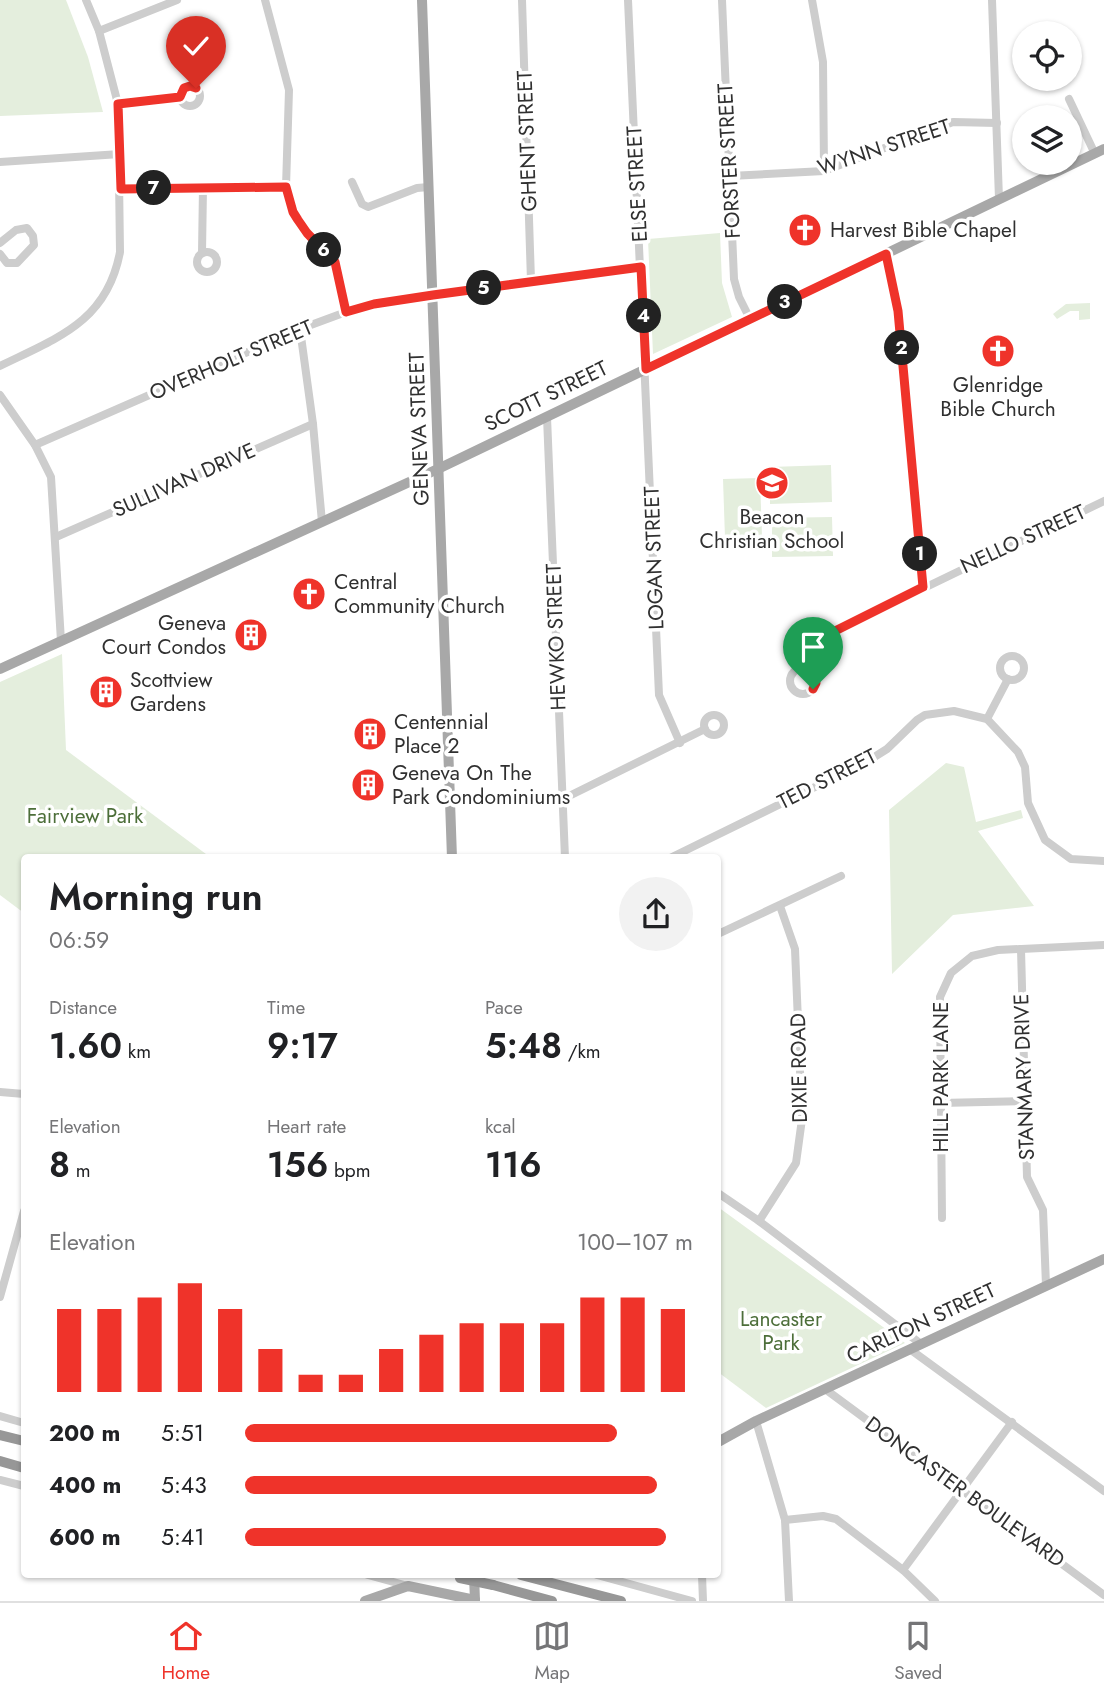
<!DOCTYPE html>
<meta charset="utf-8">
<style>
:root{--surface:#fff;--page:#f2f2f2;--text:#202124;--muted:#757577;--line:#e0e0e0;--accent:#ef332a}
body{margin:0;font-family:Jost,sans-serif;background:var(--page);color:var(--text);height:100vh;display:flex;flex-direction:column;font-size:26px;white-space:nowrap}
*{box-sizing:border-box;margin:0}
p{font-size:23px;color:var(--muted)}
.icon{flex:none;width:38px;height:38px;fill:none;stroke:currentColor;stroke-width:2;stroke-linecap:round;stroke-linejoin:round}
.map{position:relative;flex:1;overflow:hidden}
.sheet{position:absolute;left:21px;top:854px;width:700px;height:724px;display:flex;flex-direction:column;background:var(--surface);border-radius:7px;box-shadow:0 2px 5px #0004}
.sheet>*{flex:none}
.fabs{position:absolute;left:1012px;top:21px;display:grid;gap:14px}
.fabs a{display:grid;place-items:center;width:70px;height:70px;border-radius:50%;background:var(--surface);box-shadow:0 2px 5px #0004;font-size:35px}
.pin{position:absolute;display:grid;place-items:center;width:60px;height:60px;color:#fff;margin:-72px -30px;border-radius:50% 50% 50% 0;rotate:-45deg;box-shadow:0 0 7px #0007}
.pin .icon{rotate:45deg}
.km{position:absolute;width:35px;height:35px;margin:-18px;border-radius:50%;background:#222;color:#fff;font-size:19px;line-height:35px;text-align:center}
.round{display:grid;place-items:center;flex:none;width:74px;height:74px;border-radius:37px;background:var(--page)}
.headline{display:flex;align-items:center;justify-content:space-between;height:119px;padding:0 28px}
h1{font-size:38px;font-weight:600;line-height:52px}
.stats{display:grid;grid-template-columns:repeat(3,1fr);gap:10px;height:119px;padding:7px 28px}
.stats div{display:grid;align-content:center}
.stats b{font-size:35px;font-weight:600}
.stats small{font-size:19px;font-weight:400}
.stats p{font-size:19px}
.chart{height:196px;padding:14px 28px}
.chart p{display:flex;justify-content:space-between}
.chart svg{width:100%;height:126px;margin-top:7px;stroke:var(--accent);stroke-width:6}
ul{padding:0 28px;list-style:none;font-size:23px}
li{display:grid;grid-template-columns:112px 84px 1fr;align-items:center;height:52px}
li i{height:18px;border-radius:9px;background:var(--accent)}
.tabs{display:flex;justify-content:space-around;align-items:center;height:98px;border-top:2px solid var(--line);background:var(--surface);font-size:19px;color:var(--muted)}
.tabs a{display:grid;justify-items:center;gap:4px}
.tabs .on{color:var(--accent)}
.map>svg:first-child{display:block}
</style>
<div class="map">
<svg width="1104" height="1601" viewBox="0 0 1104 1601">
<rect width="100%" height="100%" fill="#fff"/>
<g fill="#e4eedd">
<polygon points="0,0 66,0 88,57 103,112 0,116"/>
<polygon points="720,233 722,283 732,317 653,354 648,239"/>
<polygon points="1090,303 1090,319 1079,320 1079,311 1070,311 1057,319 1053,314 1066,304"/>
<polygon points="831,465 832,502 770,504 770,467"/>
<polygon points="760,478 762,537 725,538 723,479"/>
<polygon points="832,517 833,556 772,557 772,518"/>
<polygon points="62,654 66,750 210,857 24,858 24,913 0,895 0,682"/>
<polygon points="946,763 964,767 976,822 1021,810 1023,818 978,831 1034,906 953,915 892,974 889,810"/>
<polygon points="718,1207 905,1343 766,1408 718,1372"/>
</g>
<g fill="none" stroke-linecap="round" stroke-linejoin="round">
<g stroke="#cdcdcd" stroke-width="8">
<polyline points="265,0 289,90 286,187 293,212 298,220 335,262 346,312"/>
<polyline points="522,0 531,281"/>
<polyline points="628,0 659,695 680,743"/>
<polyline points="722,0 734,279 739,297 750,319"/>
<polyline points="812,0 823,62 824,171"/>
<polyline points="992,0 999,199"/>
<polyline points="99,31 177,0"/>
<circle cx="190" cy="96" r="10"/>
<polyline points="1069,99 1095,154"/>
<polyline points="118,104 180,97"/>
<polyline points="0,162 120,154"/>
<polyline points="730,176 824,171 953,122 997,123"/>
<polyline points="352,182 362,204 368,207 417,188 429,187"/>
<polyline points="121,189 286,187"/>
<polyline points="0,243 16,230 27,228 33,236 34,245 17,263 7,263 0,254"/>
<circle cx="207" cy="262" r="10"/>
<polyline points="202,253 203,187"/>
<polyline points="886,254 898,311 923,587"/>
<polyline points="300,329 313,424 322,522"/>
<path d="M0,366C57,338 107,322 120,252L118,104L99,31L86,0"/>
<polyline points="0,395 35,445 51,477 61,641"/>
<polyline points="547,417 565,858"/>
<polyline points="35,445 300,329 346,312 374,304 433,295 641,267"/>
<polyline points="56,537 313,424"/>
<circle cx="1012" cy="668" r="12"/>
<polyline points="805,668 818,643 829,634 1104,501"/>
<circle cx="803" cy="681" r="13"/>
<circle cx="714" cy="725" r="10"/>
<polyline points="987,719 1008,679"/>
<polyline points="563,799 705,729"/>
<polyline points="670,858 868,761 887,749 917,720 925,715 954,711 987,719 1018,752 1025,767 1028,803 1045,840 1071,859 1104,861"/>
<polyline points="718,934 841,876"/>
<polyline points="1021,949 1027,1177 1043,1210 1046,1285"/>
<polyline points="0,1092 24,1094"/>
<polyline points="940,1103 1025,1101"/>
<polyline points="718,1193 759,1221 921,1344"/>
<polyline points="942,1218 940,997 951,973 972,956 998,950 1104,945"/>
<polyline points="759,1221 796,1163 802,1119 795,949 780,906"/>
<polyline points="0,1297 24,1211"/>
<polyline points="911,1350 1104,1491"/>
<polyline points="825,1389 1104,1595"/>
<polyline points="0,1416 24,1423"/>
<polyline points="756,1421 785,1520 789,1601"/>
<polyline points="0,1480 24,1486"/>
<polyline points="785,1520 823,1516 836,1519 903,1570 935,1601"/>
<polyline points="903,1570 1012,1422"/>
<polyline points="368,1575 408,1586"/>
<polyline points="597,1575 692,1601"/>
<polyline points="702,1575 703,1601"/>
</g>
<g stroke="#a8a8a8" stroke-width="10">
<polyline points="422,0 452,858"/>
<polyline points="0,669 440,468 1104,149"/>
<polyline points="718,1442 756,1421 1104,1259"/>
<polyline points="474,1575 475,1601"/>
<polyline points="365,1601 408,1586 475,1600"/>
</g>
<g stroke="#979797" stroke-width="10">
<polyline points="0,1435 24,1441"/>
<polyline points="0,1461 24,1468"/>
<polyline points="521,1575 621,1601"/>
<polyline points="493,1585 552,1601"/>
</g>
<polyline stroke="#979797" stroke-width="10" points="460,1578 493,1585"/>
</g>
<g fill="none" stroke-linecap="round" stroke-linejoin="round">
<defs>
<polyline id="route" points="196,88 190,86 184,88 180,97 118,104 121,189 286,187 293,212 298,220 307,233 335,262 346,312 374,304 433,295 641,267 646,369 886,254 898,311 923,587 829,634 818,643 805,668 814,675 816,683 813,689"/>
</defs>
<use href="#route" stroke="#fff" stroke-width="14"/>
<use href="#route" stroke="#ef332a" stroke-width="9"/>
</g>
<defs>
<symbol id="church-disc" viewBox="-11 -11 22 22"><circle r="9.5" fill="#ef332a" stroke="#fff"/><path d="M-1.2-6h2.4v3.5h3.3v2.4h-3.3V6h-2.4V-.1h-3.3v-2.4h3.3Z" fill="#fff"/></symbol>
<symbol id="school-disc" viewBox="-11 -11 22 22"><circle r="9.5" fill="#ef332a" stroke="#fff"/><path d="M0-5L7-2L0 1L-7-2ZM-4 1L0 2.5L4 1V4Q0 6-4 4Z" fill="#fff"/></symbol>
<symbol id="building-disc" viewBox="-11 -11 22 22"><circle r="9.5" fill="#ef332a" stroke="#fff"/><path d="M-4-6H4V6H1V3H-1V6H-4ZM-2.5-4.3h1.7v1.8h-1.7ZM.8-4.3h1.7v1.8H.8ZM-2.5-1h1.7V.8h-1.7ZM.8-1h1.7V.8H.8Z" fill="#fff"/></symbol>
</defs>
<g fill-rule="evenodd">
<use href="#church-disc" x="786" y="211" width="38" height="38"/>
<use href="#church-disc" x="979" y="332" width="38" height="38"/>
<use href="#school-disc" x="753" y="464" width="38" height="38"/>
<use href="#church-disc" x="290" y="575" width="38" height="38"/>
<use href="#building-disc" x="232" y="616" width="38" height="38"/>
<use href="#building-disc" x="87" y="673" width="38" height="38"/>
<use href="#building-disc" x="351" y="715" width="38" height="38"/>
<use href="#building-disc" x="349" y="766" width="38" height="38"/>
</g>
<g text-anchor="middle" stroke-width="7" stroke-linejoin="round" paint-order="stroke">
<g font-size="21" fill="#303030" stroke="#fff">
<text transform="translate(527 141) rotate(-92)" y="7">GHENT STREET</text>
<text transform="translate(884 147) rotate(-18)" y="7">WYNN STREET</text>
<text transform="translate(729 161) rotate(-93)" y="7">FORSTER STREET</text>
<text transform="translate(637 184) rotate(-93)" y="7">ELSE STREET</text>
<text transform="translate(231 360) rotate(-23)" y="7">OVERHOLT STREET</text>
<text transform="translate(546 396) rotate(-26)" y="7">SCOTT STREET</text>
<text transform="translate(419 429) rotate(-92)" y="7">GENEVA STREET</text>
<text transform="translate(184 480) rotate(-24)" y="7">SULLIVAN DRIVE</text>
<text transform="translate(1023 539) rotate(-25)" y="7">NELLO STREET</text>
<text transform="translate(654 558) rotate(-92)" y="7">LOGAN STREET</text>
<text transform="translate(556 637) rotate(-92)" y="7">HEWKO STREET</text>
<text transform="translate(827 779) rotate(-27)" y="7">TED STREET</text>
<text transform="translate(799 1068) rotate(-91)" y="7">DIXIE ROAD</text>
<text transform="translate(941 1077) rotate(-90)" y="7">HILL PARK LANE</text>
<text transform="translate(1024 1077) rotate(-92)" y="7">STANMARY DRIVE</text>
<text transform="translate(921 1323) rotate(-25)" y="7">CARLTON STREET</text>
<text transform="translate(965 1492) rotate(36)" y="7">DONCASTER BOULEVARD</text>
</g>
<g font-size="21" fill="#303030" stroke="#fff" text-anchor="start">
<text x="830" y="237">Harvest Bible Chapel</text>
<text x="998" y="392" text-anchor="middle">Glenridge<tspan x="998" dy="24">Bible Church</tspan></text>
<text x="772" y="524" text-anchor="middle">Beacon<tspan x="772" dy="24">Christian School</tspan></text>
<text x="334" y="589">Central<tspan x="334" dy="24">Community Church</tspan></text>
<text x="226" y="630" text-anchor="end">Geneva<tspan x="226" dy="24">Court Condos</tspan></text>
<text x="130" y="687">Scottview<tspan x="130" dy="24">Gardens</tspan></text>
<text x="394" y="729">Centennial<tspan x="394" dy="24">Place 2</tspan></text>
<text x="392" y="780">Geneva On The<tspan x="392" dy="24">Park Condominiums</tspan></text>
</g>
<g font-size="21" fill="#4d6f3a" stroke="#fff">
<text x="85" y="823">Fairview Park</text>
<text x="781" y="1326">Lancaster<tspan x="781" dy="24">Park</tspan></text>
</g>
</g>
</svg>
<div class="fabs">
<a><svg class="icon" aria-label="locate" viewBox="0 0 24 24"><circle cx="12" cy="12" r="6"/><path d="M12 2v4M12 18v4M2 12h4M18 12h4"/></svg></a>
<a><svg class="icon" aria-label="layers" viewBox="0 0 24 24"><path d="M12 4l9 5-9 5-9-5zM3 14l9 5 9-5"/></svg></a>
</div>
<div class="pin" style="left:813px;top:689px;background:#1e9e55"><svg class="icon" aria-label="arrive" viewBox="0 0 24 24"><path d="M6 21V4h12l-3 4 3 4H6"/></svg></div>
<div class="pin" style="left:196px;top:88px;background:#d93025"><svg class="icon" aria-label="check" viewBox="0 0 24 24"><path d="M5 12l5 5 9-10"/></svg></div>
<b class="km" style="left:920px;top:554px">1</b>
<b class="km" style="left:902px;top:348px">2</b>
<b class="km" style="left:785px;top:302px">3</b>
<b class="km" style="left:644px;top:316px">4</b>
<b class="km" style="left:484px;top:288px">5</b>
<b class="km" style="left:324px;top:250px">6</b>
<b class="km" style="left:154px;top:188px">7</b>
<section class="sheet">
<div class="headline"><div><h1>Morning run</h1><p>06:59</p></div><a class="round"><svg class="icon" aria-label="share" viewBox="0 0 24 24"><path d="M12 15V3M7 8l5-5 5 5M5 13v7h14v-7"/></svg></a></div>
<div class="stats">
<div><p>Distance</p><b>1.60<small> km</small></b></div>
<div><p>Time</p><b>9:17</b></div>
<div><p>Pace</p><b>5:48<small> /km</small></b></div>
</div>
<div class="stats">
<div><p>Elevation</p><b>8<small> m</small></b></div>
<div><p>Heart rate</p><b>156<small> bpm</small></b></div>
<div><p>kcal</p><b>116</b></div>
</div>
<div class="chart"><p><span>Elevation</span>100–107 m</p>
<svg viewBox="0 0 160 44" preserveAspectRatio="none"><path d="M5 44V15M15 44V15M25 44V11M35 44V6M45 44V15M55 44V29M65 44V38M75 44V38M85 44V29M95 44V24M105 44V20M115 44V20M125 44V20M135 44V11M145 44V11M155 44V15"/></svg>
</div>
<ul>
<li><b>200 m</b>5:51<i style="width:83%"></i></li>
<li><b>400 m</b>5:43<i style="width:92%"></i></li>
<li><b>600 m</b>5:41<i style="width:94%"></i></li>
</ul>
</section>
</div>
<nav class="tabs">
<a class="on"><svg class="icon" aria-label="home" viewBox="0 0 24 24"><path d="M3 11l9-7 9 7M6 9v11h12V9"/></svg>Home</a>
<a><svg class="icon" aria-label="map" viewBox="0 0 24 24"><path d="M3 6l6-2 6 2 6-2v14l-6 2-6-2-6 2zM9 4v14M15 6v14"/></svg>Map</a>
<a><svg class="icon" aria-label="saved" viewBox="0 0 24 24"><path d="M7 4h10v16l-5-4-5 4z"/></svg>Saved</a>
</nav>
